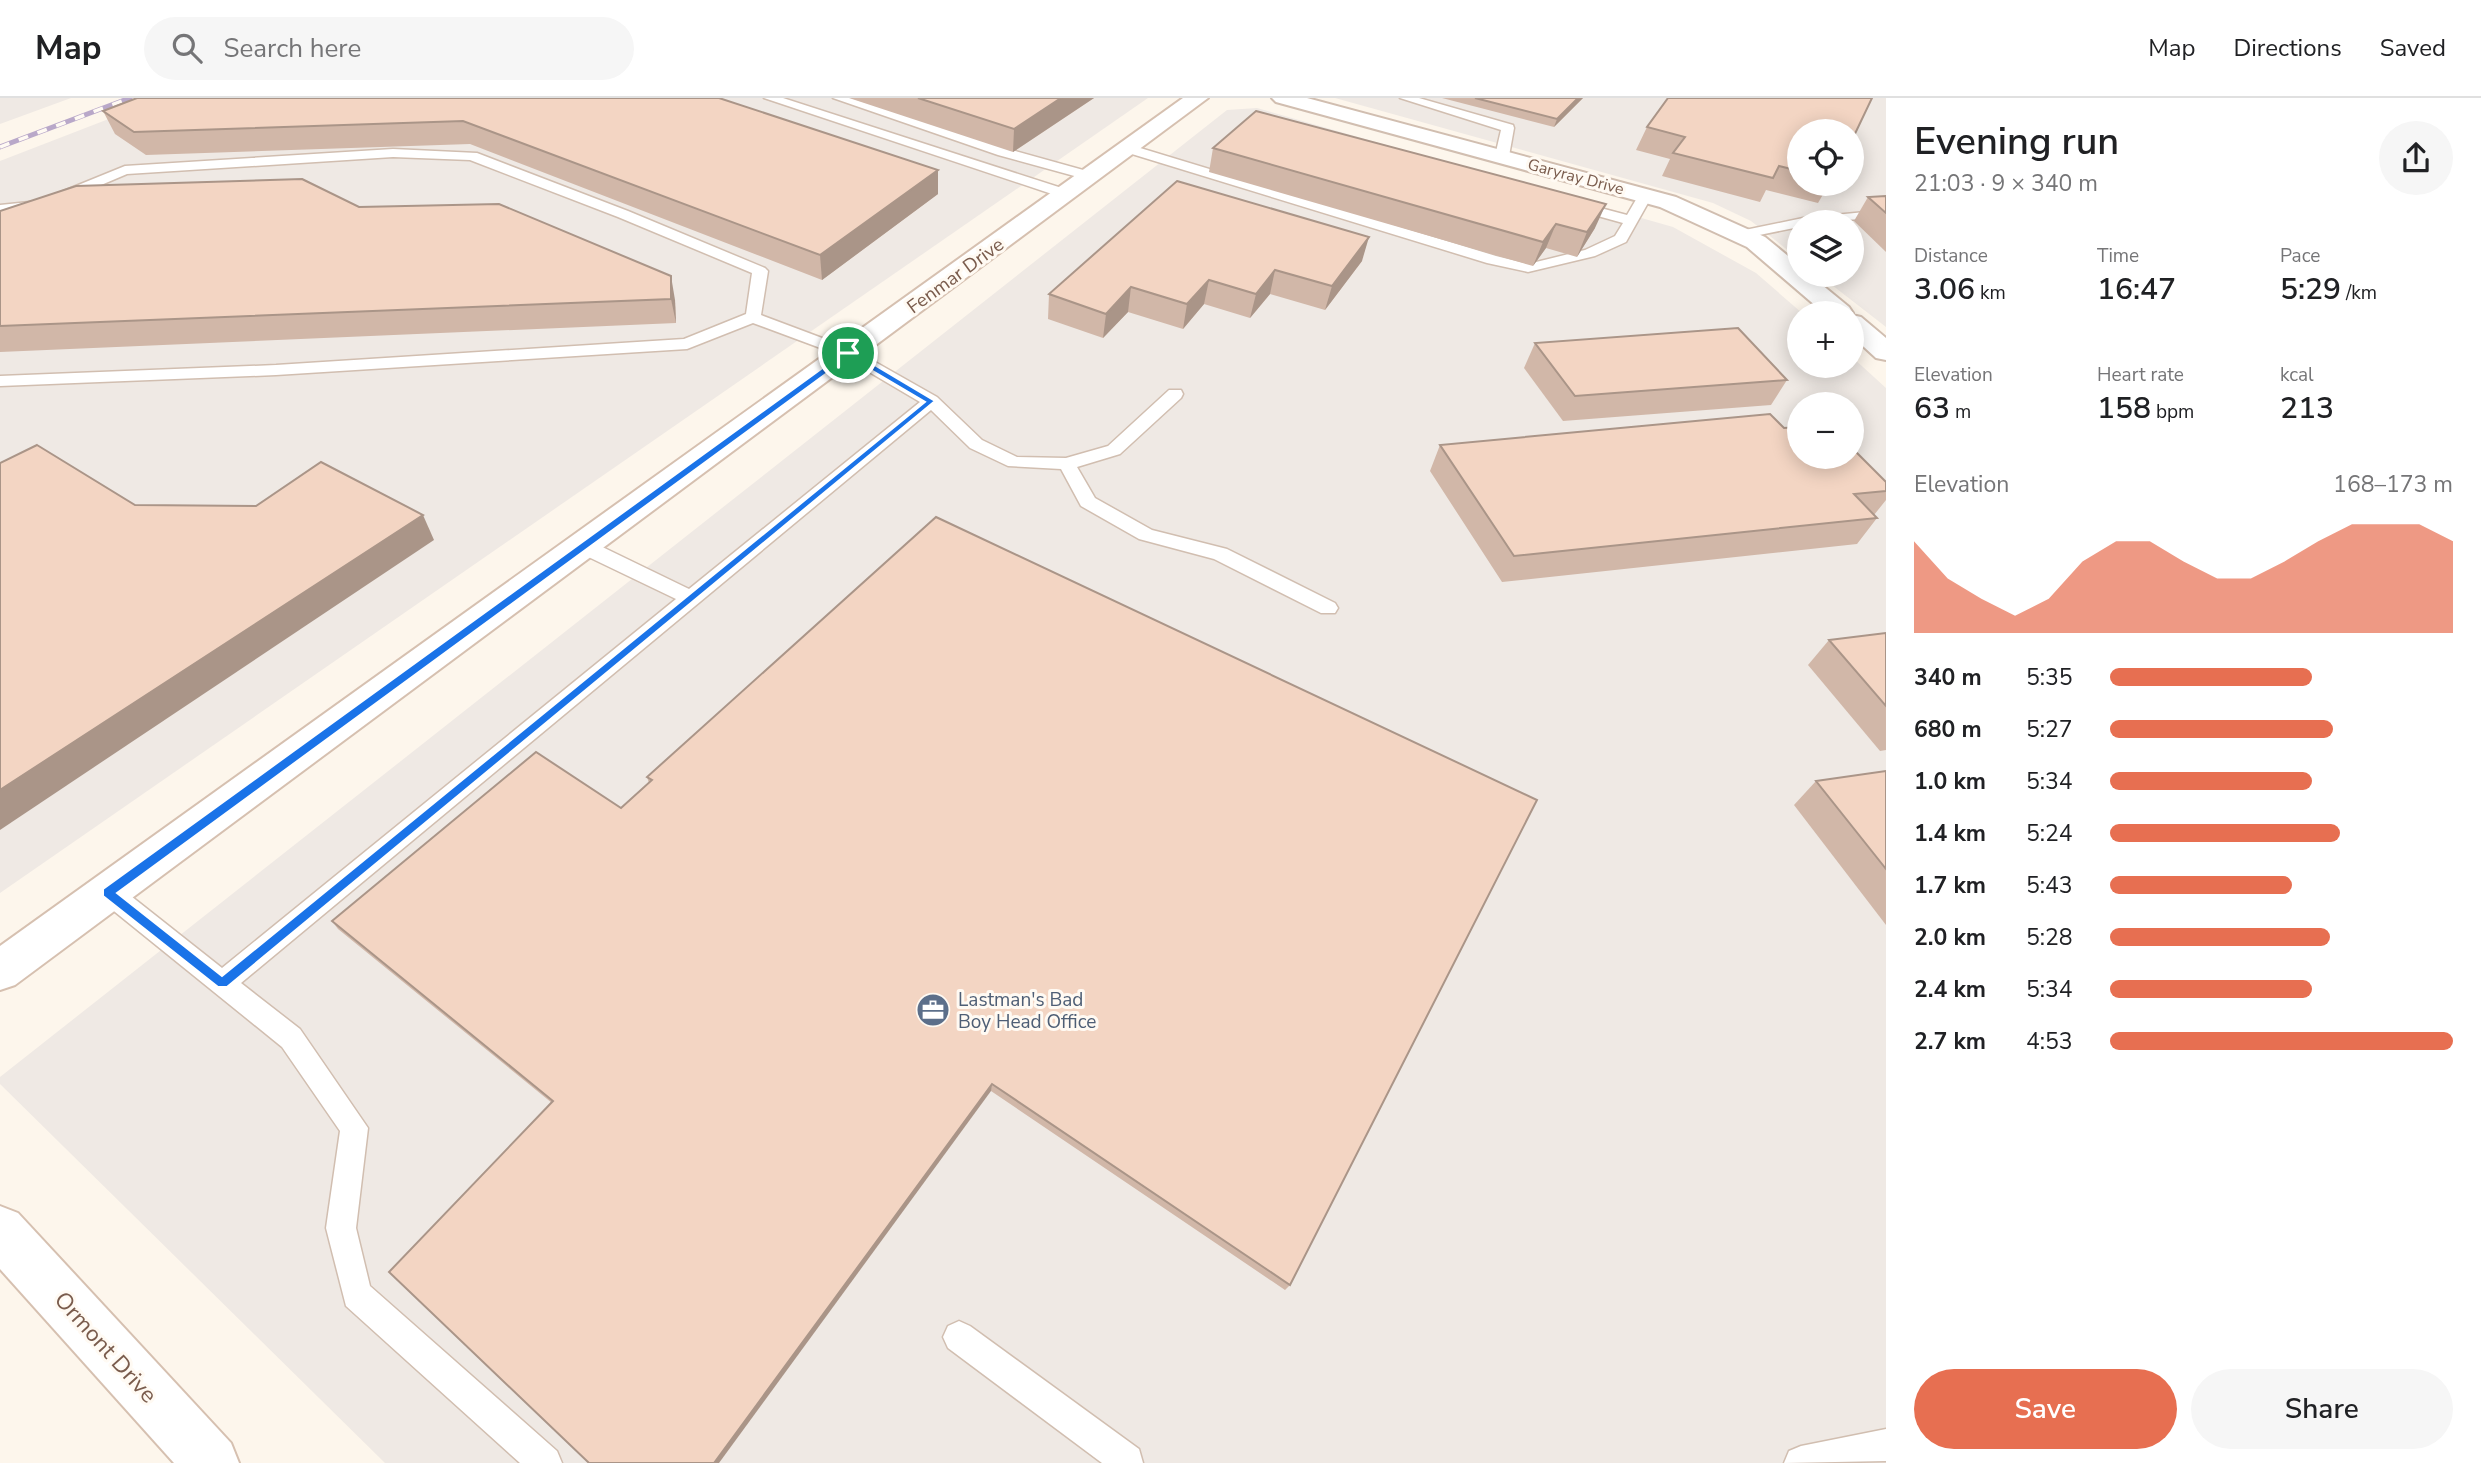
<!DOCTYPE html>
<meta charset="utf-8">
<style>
:root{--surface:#fff;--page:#f6f6f6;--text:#202124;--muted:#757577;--line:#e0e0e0;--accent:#e76f51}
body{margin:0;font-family:"Nunito Sans",sans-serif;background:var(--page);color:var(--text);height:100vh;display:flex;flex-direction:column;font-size:26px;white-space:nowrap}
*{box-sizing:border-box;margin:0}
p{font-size:23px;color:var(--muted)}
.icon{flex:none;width:38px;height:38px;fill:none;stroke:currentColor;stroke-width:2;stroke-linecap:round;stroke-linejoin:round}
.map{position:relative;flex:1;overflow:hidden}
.sheet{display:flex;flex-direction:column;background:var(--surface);width:595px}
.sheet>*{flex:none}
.controls{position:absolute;left:1787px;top:21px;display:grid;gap:14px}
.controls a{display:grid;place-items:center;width:77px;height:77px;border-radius:50%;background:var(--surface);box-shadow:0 4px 18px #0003;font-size:35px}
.pin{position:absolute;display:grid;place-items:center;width:60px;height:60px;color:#fff;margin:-30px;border:4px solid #fff;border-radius:50%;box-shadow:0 2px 7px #0007}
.round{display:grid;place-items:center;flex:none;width:74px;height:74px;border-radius:37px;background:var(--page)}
.head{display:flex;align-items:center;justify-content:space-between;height:119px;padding:0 28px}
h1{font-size:38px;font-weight:600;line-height:52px}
.figures{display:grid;grid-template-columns:repeat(3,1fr);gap:10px;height:119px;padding:7px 28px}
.figures div{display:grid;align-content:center}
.figures b{font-size:30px;font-weight:600}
.figures small{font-size:19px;font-weight:400}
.figures p{font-size:19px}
.chart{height:196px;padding:14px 28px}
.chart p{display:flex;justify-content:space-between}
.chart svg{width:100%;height:126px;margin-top:7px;fill:var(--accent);opacity:.7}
.cta{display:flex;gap:14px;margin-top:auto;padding:14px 28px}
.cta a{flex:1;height:80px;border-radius:42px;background:var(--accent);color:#fff;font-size:28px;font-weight:600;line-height:80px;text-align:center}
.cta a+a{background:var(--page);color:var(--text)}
ul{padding:0 28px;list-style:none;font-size:23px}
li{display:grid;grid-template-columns:112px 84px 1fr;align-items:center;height:52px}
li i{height:18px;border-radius:9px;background:var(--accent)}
header{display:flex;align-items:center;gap:42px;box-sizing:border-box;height:98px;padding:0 35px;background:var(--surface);border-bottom:2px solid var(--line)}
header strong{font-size:33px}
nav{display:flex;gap:38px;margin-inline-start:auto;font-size:24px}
.search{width:490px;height:63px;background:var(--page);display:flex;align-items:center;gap:18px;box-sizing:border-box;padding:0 24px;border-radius:38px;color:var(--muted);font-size:26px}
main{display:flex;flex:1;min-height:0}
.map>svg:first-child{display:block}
</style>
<header>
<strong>Map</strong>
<div class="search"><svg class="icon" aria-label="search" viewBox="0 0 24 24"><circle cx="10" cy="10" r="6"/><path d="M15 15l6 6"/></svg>Search here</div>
<nav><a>Map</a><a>Directions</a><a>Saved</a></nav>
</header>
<main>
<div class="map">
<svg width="1886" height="1365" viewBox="0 0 1886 1365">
<rect width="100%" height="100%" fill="#fdf6ec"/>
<g fill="#efe9e4" fill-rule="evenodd">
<polygon points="0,0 71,0 0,26"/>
<polygon points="163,0 1148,0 0,795 0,63"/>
<path d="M1335,0H1886V229L1819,177H1852V124H1799V161L1751,123L1713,105ZM1799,33H1852V86H1799Z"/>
<path d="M1257,10L1673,129L1756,175L1802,215H1799V268H1852V259L1886,290V1365H385L0,986V979L1227,12ZM1799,306H1852V359H1799Z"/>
</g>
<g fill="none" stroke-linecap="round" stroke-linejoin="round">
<defs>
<g id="lane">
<polygon points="764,0 783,0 1071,93 1073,96 1066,100 1061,99"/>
<polygon points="833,0 851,0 1008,51 1094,75 1096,78 1089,82 998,57"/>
<polygon points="1400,0 1419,0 1513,27 1514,30 1509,58 1502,62 1495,58 1501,32"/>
<polygon points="1127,46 1496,158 1528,166 1585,152 1615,138 1623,125 1569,110 1569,104 1574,103 1627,117 1641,93 1646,92 1653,96 1626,144 1595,158 1528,174 1487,165 1122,53 1122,47"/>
<polygon points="393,51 477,55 628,113 765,170 768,173 761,217 854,252 937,299 982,342 1017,359 1066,360 1108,348 1169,292 1181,292 1183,296 1181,300 1120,356 1077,369 1095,400 1152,432 1227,451 1335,505 1338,510 1335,515 1321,515 1214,461 1139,441 1081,408 1061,371 1008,368 970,350 931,312 241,885 300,931 368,1030 356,1130 370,1188 557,1353 562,1365 520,1365 346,1208 326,1130 340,1033 282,949 99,801 96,794 99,787 108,784 117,787 222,870 676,501 576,453 573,448 576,443 590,443 689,491 920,304 842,258 753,225 687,251 276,277 0,288 0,278 276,267 684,241 746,216 752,175 618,119 470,62 393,59 127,76 47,110 0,115 0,107 39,103 125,68"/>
<polygon points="1886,112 1886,120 1799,124 1799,129 1740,141 1733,137 1740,133 1803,120"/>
<polygon points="959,1223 970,1228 1139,1351 1143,1365 1102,1365 948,1250 943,1239 948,1228"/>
<polygon points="1886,1331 1886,1363 1784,1365 1789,1353 1801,1348"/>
</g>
<polygon id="street" points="1272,0 1307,0 1676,99 1765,139 1799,167 1799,177 1810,177 1849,209 1853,215 1852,217 1861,219 1886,240 1886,262 1876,260 1852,238 1852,215 1824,215 1747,149 1660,109 1276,4"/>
<g id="secondary">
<polygon points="1183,0 1208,0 15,887 0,892 0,848"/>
<polygon points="0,1108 18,1115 231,1345 239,1365 174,1365 0,1171"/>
</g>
</defs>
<use href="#lane" stroke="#d1beb0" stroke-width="3"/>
<use href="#street" stroke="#d1beb0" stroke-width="4"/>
<use href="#secondary" stroke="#d6c0b0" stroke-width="4"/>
<use href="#lane" fill="#fff" fill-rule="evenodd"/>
<use href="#street" fill="#fff" fill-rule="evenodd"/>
<use href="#secondary" fill="#fff" fill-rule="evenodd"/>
<defs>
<polyline id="rail" points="0,49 130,0"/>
</defs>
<use href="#rail" stroke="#b9a8c9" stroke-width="5"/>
<use href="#rail" stroke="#fffaf3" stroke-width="3.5" stroke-dasharray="10" stroke-linecap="butt"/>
</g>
<g fill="#d1b7a8">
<polygon points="719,0 938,72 938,96 822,182 470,46 146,57 115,36 103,13"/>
<polygon points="849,0 1094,0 1013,54"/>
<polygon points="1442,0 1583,0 1554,29"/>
<polygon points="1647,29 1799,33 1799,86 1829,86 1818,105 1766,92 1760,104 1662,78 1670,61 1636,52"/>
<polygon points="1213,50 1595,130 1577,159 1546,150 1533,168 1209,74"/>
<polygon points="1886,98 1886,154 1854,123 1868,99"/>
<polygon points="359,109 675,202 676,225 0,254 0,113"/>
<polygon points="1362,163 1325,212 1270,196 1250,220 1204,206 1183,231 1128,214 1103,240 1048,221 1049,196"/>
<polygon points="1535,245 1787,282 1771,307 1563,323 1524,270"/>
<polygon points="1784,330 1886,384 1886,402 1874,417 1877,420 1857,446 1502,484 1430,373 1440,347"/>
<polygon points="936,419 1290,1187 1285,1192 991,993 552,1005 338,831 332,823 621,710 649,685 647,679"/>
<polygon points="1886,535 1886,652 1880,653 1808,567 1829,542"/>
<polygon points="1886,673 1886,827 1794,707 1816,683"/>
</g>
<g fill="#aa9588">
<polygon points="1061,0 1094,0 1013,54 1014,31"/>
<polygon points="1578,0 1583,0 1554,29 1557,21"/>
<polygon points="938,72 938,96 822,182 820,157"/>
<polygon points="1606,106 1595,130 1577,159 1587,134"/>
<polygon points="1556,126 1546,150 1533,168 1543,144"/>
<polygon points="1369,139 1362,163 1325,212 1332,188"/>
<polygon points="1275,172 1270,196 1250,220 1256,196"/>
<polygon points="671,178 675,202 676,225 671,201"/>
<polygon points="1209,182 1204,206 1183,231 1187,206"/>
<polygon points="1131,189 1128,214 1103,240 1106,216"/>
<polygon points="423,417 434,442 0,732 0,692"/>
<polygon points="992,986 991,993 719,1365 714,1365"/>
</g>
<g fill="#f3d5c3" stroke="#aa9588" stroke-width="2">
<polygon points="137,0 719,0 938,72 820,157 463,23 134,34 103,13"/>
<polygon points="918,0 1061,0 1014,31"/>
<polygon points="1475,0 1578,0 1557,21"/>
<polygon points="1668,0 1872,0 1852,42 1852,33 1799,33 1799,73 1779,68 1773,80 1673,55 1685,39 1647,29"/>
<polygon points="1256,13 1606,106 1587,134 1556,126 1543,144 1213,50"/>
<polygon points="302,81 359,109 499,106 671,178 671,201 0,228 0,113 76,88"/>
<polygon points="1177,83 1369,139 1332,188 1275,172 1256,196 1209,182 1187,206 1131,189 1106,216 1049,196"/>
<polygon points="1886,98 1886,115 1868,99"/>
<polygon points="1738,230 1787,282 1575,298 1535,245"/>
<polygon points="1770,316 1784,330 1799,329 1799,359 1852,359 1852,350 1886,384 1886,393 1854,396 1877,420 1514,458 1440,347"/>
<polygon points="37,347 135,407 256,408 321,364 423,417 0,692 0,365"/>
<polygon points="936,419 1537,702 1290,1187 992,986 714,1365 589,1365 389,1174 553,1003 332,823 536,654 621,710 652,682 647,679"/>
<polygon points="1886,535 1886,608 1829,542"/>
<polygon points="1886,673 1886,771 1816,683"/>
</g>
<path fill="#1a73e8" stroke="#fff" stroke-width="2" fill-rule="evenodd" d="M846,253H851L935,303L227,889H218L103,798V791ZM849,259L925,304L222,878L117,795Z"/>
<defs>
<symbol id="office-disc" viewBox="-11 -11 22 22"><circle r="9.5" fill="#5c6f8a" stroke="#fffaf3"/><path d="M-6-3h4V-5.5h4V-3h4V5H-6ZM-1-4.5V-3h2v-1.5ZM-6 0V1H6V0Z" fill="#fff"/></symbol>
</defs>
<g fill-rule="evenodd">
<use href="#office-disc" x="914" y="893" width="38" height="38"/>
</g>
<g text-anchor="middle" stroke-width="6" stroke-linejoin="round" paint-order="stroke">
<g font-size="16" fill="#7a5c4d" stroke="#fffaf3">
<text transform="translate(1576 78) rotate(15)" y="6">Garyray Drive</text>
</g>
<g font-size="19" fill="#7a5c4d" stroke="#fffaf3">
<text transform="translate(955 177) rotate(-36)" y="7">Fenmar Drive</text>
</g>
<g font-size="19" fill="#4e5e75" stroke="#fffaf3" text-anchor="start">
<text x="958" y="908">Lastman's Bad<tspan x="958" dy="22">Boy Head Office</tspan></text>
</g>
<g font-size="23" fill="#7a5c4d" stroke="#fffaf3">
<text transform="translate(106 1249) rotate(48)" y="8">Ormont Drive</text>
</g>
</g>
</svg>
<div class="controls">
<a><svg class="icon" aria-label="locate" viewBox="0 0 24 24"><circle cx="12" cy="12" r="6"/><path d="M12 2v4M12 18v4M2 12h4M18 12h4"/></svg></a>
<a><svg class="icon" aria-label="layers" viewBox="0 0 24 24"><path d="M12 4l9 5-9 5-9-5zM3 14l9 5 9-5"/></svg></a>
<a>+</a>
<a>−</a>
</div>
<div class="pin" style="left:848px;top:255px;background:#1e9e55"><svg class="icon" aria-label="arrive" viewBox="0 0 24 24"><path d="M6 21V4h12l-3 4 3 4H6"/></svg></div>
</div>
<section class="sheet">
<div class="head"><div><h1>Evening run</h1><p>21:03 · 9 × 340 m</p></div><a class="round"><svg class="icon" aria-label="share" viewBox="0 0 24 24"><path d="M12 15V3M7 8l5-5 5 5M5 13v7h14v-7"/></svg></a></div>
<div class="figures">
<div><p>Distance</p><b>3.06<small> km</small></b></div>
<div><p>Time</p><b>16:47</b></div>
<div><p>Pace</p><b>5:29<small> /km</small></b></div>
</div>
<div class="figures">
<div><p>Elevation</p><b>63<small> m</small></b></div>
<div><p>Heart rate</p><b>158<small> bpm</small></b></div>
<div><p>kcal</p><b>213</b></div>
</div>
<div class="chart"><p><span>Elevation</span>168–173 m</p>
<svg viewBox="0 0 160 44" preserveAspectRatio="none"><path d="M0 44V12L10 25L20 32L30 38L40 32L50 19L60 12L70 12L80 19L90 25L100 25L110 19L120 12L130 6L140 6L150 6L160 12V44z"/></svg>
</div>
<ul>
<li><b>340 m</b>5:35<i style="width:59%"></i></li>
<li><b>680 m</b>5:27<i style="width:65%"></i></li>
<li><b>1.0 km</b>5:34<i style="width:59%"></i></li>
<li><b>1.4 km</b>5:24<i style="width:67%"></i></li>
<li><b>1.7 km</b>5:43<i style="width:53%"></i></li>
<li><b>2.0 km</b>5:28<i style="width:64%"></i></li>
<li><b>2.4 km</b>5:34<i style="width:59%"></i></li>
<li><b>2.7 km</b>4:53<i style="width:100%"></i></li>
</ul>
<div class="cta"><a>Save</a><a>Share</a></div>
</section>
</main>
